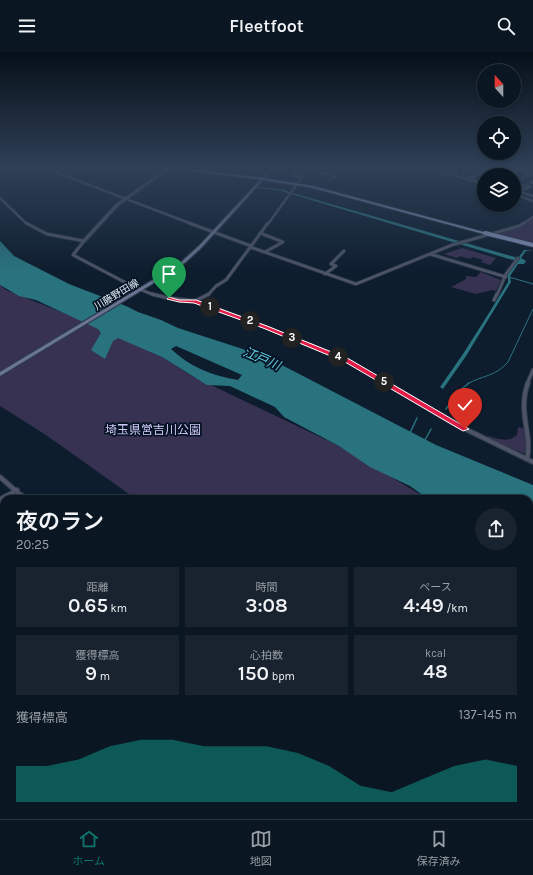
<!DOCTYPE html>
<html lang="ja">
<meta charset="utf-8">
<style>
:root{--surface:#0a1622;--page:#18232f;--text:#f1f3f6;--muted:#999fa5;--line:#2a3540;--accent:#0f766e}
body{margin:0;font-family:Karla,"Noto Sans JP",sans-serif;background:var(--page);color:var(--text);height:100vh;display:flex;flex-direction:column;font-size:15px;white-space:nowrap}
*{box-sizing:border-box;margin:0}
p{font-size:13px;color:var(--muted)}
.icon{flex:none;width:22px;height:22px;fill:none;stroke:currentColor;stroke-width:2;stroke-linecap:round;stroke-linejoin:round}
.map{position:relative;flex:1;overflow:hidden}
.side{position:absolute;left:0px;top:443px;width:533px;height:324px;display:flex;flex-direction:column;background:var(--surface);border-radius:12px 12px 0 0;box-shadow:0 2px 6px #0003,0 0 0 1px var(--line)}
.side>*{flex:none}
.needle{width:26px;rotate:339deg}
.buttons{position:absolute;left:477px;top:12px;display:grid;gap:8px}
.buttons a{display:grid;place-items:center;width:44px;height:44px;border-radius:50%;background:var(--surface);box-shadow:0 2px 6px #0003,0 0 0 1px var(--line);font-size:20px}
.pin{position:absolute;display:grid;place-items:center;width:34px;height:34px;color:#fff;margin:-41px -17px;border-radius:50% 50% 50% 0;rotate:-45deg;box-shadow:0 0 4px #0007}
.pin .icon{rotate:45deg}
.km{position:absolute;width:20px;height:20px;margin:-10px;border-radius:50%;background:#222;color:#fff;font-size:11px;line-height:20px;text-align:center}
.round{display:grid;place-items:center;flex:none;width:42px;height:42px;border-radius:21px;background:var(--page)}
.overview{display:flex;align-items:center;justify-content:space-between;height:68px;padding:0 16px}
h1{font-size:22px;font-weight:600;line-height:30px}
.figures{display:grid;grid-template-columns:repeat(3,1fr);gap:6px;height:68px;padding:4px 16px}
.figures div{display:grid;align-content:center;border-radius:0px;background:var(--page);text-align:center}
.figures b{font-size:20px;font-weight:600}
.figures small{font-size:11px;font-weight:400}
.figures p{font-size:11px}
.chart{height:112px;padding:8px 16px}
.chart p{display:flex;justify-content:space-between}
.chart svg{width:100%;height:72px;margin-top:4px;fill:var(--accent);opacity:.7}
header{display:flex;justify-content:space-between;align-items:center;height:52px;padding:0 16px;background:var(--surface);font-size:18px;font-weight:600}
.tab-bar{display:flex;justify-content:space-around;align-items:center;height:56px;border-top:1px solid var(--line);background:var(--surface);font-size:11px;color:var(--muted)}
.tab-bar a{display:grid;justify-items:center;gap:2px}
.tab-bar .current{color:var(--accent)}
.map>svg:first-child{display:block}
</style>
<header><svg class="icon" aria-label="menu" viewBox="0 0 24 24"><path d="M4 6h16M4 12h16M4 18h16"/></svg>Fleetfoot<svg class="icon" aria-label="search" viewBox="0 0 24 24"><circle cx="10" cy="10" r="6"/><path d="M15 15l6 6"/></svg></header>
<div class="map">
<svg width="533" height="767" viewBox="0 0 533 767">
<rect width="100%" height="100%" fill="#0d1d2e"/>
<g fill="#383252">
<polygon points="533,166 533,192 492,182 520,174"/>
<polygon points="462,196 496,206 490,213 481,210 483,208 473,205 470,207 460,204 457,206 444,202"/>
<polygon points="481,220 501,228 496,239 492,238 476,242 451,235 466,227 466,224 476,225"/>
<polygon points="0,233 6,238 74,265 162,305 192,324 339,394 428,447 136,447 46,383 0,354"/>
<path d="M518,375L525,377L527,401L525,402L487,386L488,384C498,387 509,391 517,383Z"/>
<polygon points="529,505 533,507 533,733 529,729"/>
</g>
<g fill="#29737f" fill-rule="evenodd">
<polygon points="259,135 283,138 518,206 524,198 533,198 526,199 521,206 526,209 524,212 518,212 510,224 511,230 466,304 443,337 440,335 463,302 489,261 508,230 508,222 516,209 281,139 258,136"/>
<path d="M0,189L14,204L69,232L126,254L138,260L161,268L178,276L255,301L278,311L436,393L533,433V505L529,503V447H428L410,434L370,415L339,394L284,365L275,355L230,334L207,333L162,305L118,286L113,289L105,307L91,298L101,281L98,277L36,248L19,244L0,233ZM176,294L242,323L238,328C213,324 190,315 171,297Z"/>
</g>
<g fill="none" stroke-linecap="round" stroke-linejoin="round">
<g stroke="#29737f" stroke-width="1">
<polyline points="509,225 533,232"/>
<path d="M467,332C483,323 495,325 508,310L533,257"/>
</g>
<g stroke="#29737f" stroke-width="1.5">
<polyline points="446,357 458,340 469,331"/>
<polyline points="410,381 417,366"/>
<polyline points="425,388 431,377"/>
</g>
<polyline stroke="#29737f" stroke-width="2" points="0,467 4,471"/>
<polyline stroke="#29737f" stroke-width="2.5" points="331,763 336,767"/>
<defs>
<g id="minor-far5">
<polyline points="42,115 192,172"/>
<polyline points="301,115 292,124 303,125"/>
<polyline points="305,115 335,125 329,128"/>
<polyline points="423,115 484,132"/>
<polyline points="443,118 447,115"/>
<polyline points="453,120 460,115"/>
<polyline points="463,123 473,115"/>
<polyline points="498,123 508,116 525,119 533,123"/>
<polyline points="509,123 518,118"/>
<polyline points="468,125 472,126 487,115"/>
<polyline points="522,127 529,121"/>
<polyline points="533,129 531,131 533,131"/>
<polyline points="514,134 517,132 530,135 519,139"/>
<polyline points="514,138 533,144"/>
<polyline points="514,142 533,149"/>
<polyline points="0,146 27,172"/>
<polyline points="268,172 305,121 316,115"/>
<polyline points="523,172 533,165"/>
</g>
<g id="minor-far4">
<polyline points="26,171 47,182 84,189"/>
<polyline points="189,171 251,194"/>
<polyline points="260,181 283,190 265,200"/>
<polyline points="84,189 73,203 132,234 154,243"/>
<polyline points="250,195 356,232 452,193 519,174 524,171"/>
<polyline points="430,202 506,225"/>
<polyline points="325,222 336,214 331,212 344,199"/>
<polyline points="208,243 216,234 226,228 268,171"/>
<polyline points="497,243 506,222 518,206"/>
</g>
<g id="minor-far3">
<polyline points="152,242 168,246 195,249 265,275 347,308 387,332"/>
<polyline points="494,248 497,242"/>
<polyline points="195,249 209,242"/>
<polyline points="527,332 533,318"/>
</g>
<g id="minor-far2">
<polyline points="386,331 453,371 533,410"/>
<path d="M527,407C533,384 517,360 528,331"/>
<polyline points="0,425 23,445"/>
<polyline points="5,445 17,438"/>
</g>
<g id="minor-far1">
<polyline points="22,444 24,447"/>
<polyline points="0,448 7,444"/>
<polyline points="0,497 4,505"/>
</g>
<polyline id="minor" points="346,763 350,767"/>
<g id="tertiary">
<polygon points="169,115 172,115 118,154 85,190 83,190 83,188 116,152"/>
<polygon points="271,115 273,115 264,127 262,127"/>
<polygon points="497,115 499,115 489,123 487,123"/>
<polygon points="515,115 533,116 533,118 516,116"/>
<polygon points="484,125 484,127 480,131 478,131 478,129"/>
</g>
<polygon id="secondary" points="262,126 264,127 201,196 180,215 0,324 0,320 178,213 199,194"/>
<polygon id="primary" points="159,115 168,115 257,125 313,134 487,181 484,182 313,136 257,127"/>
</defs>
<use href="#minor-far5" stroke="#2b3b4b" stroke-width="3"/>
<use href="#minor-far4" stroke="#2b3b4b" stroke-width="4"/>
<use href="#minor-far3" stroke="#2b3b4b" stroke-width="4.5"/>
<use href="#minor-far2" stroke="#2b3b4b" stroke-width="6"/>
<use href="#minor-far1" stroke="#2b3b4b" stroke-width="7"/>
<use href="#minor" stroke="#2b3b4b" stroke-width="8"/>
<use href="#tertiary" stroke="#2b3b4b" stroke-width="2"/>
<use href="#secondary" stroke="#2b3b4b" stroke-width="2.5"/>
<use href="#primary" stroke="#2b3b4b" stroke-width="2"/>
<use href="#minor-far5" stroke="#4e5367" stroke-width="2"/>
<use href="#minor-far4" stroke="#4e5367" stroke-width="2.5"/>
<use href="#minor-far3" stroke="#4e5367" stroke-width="3"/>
<use href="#minor-far2" stroke="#4e5367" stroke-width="4"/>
<use href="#minor-far1" stroke="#4e5367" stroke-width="5"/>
<use href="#minor" stroke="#4e5367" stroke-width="6"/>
<use href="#tertiary" fill="#4e5367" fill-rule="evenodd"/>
<use href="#secondary" fill="#6a7392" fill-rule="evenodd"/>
<use href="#primary" fill="#7f8bb3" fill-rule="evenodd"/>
<defs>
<polyline id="primary-bridge" points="485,181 533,193"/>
</defs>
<use href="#primary-bridge" stroke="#2b3b4b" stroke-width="5.5" stroke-linecap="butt"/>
<use href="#primary-bridge" stroke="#7f8bb3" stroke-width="4"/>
</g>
<linearGradient id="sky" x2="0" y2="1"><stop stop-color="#071019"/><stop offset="0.52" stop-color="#2f4057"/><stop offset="1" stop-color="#2f4057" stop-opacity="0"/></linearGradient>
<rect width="533" height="222" fill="url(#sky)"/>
<polygon fill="#e11d48" stroke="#fff" points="169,245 179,248 196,248 267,274 349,307 469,377 463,379 345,310 263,276 194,251 179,250 167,247"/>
<g text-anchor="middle" stroke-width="3.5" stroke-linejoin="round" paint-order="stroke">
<g font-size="10" fill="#e6f0fc" stroke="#051324">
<text transform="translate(116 242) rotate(-31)" y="4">川藤野田線</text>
</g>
<g font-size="12" fill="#d0c8f5" stroke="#051324">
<text x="153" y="382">埼玉県営吉川公園</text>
</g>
<g font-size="13" font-style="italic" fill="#63d1e3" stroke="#051324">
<text transform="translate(262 306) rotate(23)" y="5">江戸川</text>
</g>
</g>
</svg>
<div class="buttons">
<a><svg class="needle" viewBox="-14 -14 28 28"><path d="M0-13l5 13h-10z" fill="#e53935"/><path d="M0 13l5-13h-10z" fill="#999fa5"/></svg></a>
<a><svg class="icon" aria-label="locate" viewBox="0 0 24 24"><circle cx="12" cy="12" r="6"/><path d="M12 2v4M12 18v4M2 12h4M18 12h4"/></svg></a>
<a><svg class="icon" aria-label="layers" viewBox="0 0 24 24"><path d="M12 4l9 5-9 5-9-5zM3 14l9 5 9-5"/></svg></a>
</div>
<div class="pin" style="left:169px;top:246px;background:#1e9e55"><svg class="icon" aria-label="arrive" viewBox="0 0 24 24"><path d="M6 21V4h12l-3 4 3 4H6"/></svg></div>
<div class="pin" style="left:465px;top:377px;background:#d93025"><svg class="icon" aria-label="check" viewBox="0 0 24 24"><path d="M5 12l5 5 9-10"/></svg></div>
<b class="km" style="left:210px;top:255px">1</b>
<b class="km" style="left:250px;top:269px">2</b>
<b class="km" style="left:292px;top:286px">3</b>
<b class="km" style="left:338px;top:305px">4</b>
<b class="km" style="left:384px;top:330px">5</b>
<section class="side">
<div class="overview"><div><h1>夜のラン</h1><p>20:25</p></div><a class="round"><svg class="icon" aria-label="share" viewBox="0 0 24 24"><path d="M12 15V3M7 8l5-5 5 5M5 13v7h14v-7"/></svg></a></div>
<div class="figures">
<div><p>距離</p><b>0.65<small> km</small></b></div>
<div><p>時間</p><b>3:08</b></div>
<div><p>ペース</p><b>4:49<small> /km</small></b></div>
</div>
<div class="figures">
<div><p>獲得標高</p><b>9<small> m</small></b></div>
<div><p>心拍数</p><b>150<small> bpm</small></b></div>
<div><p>kcal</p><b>48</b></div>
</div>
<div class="chart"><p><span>獲得標高</span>137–145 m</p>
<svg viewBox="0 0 160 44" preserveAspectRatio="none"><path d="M0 44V22L10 22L20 18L30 10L40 6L50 6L60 10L70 10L80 10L90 14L100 22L110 34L120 38L130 30L140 22L150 18L160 22V44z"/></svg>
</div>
</section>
</div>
<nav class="tab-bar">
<a class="current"><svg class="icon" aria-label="home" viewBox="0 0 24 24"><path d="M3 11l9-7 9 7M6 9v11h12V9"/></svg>ホーム</a>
<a><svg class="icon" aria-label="map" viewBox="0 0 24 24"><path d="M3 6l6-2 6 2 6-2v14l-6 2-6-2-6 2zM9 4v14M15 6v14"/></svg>地図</a>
<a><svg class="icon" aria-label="saved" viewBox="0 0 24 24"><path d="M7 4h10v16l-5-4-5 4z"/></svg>保存済み</a>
</nav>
